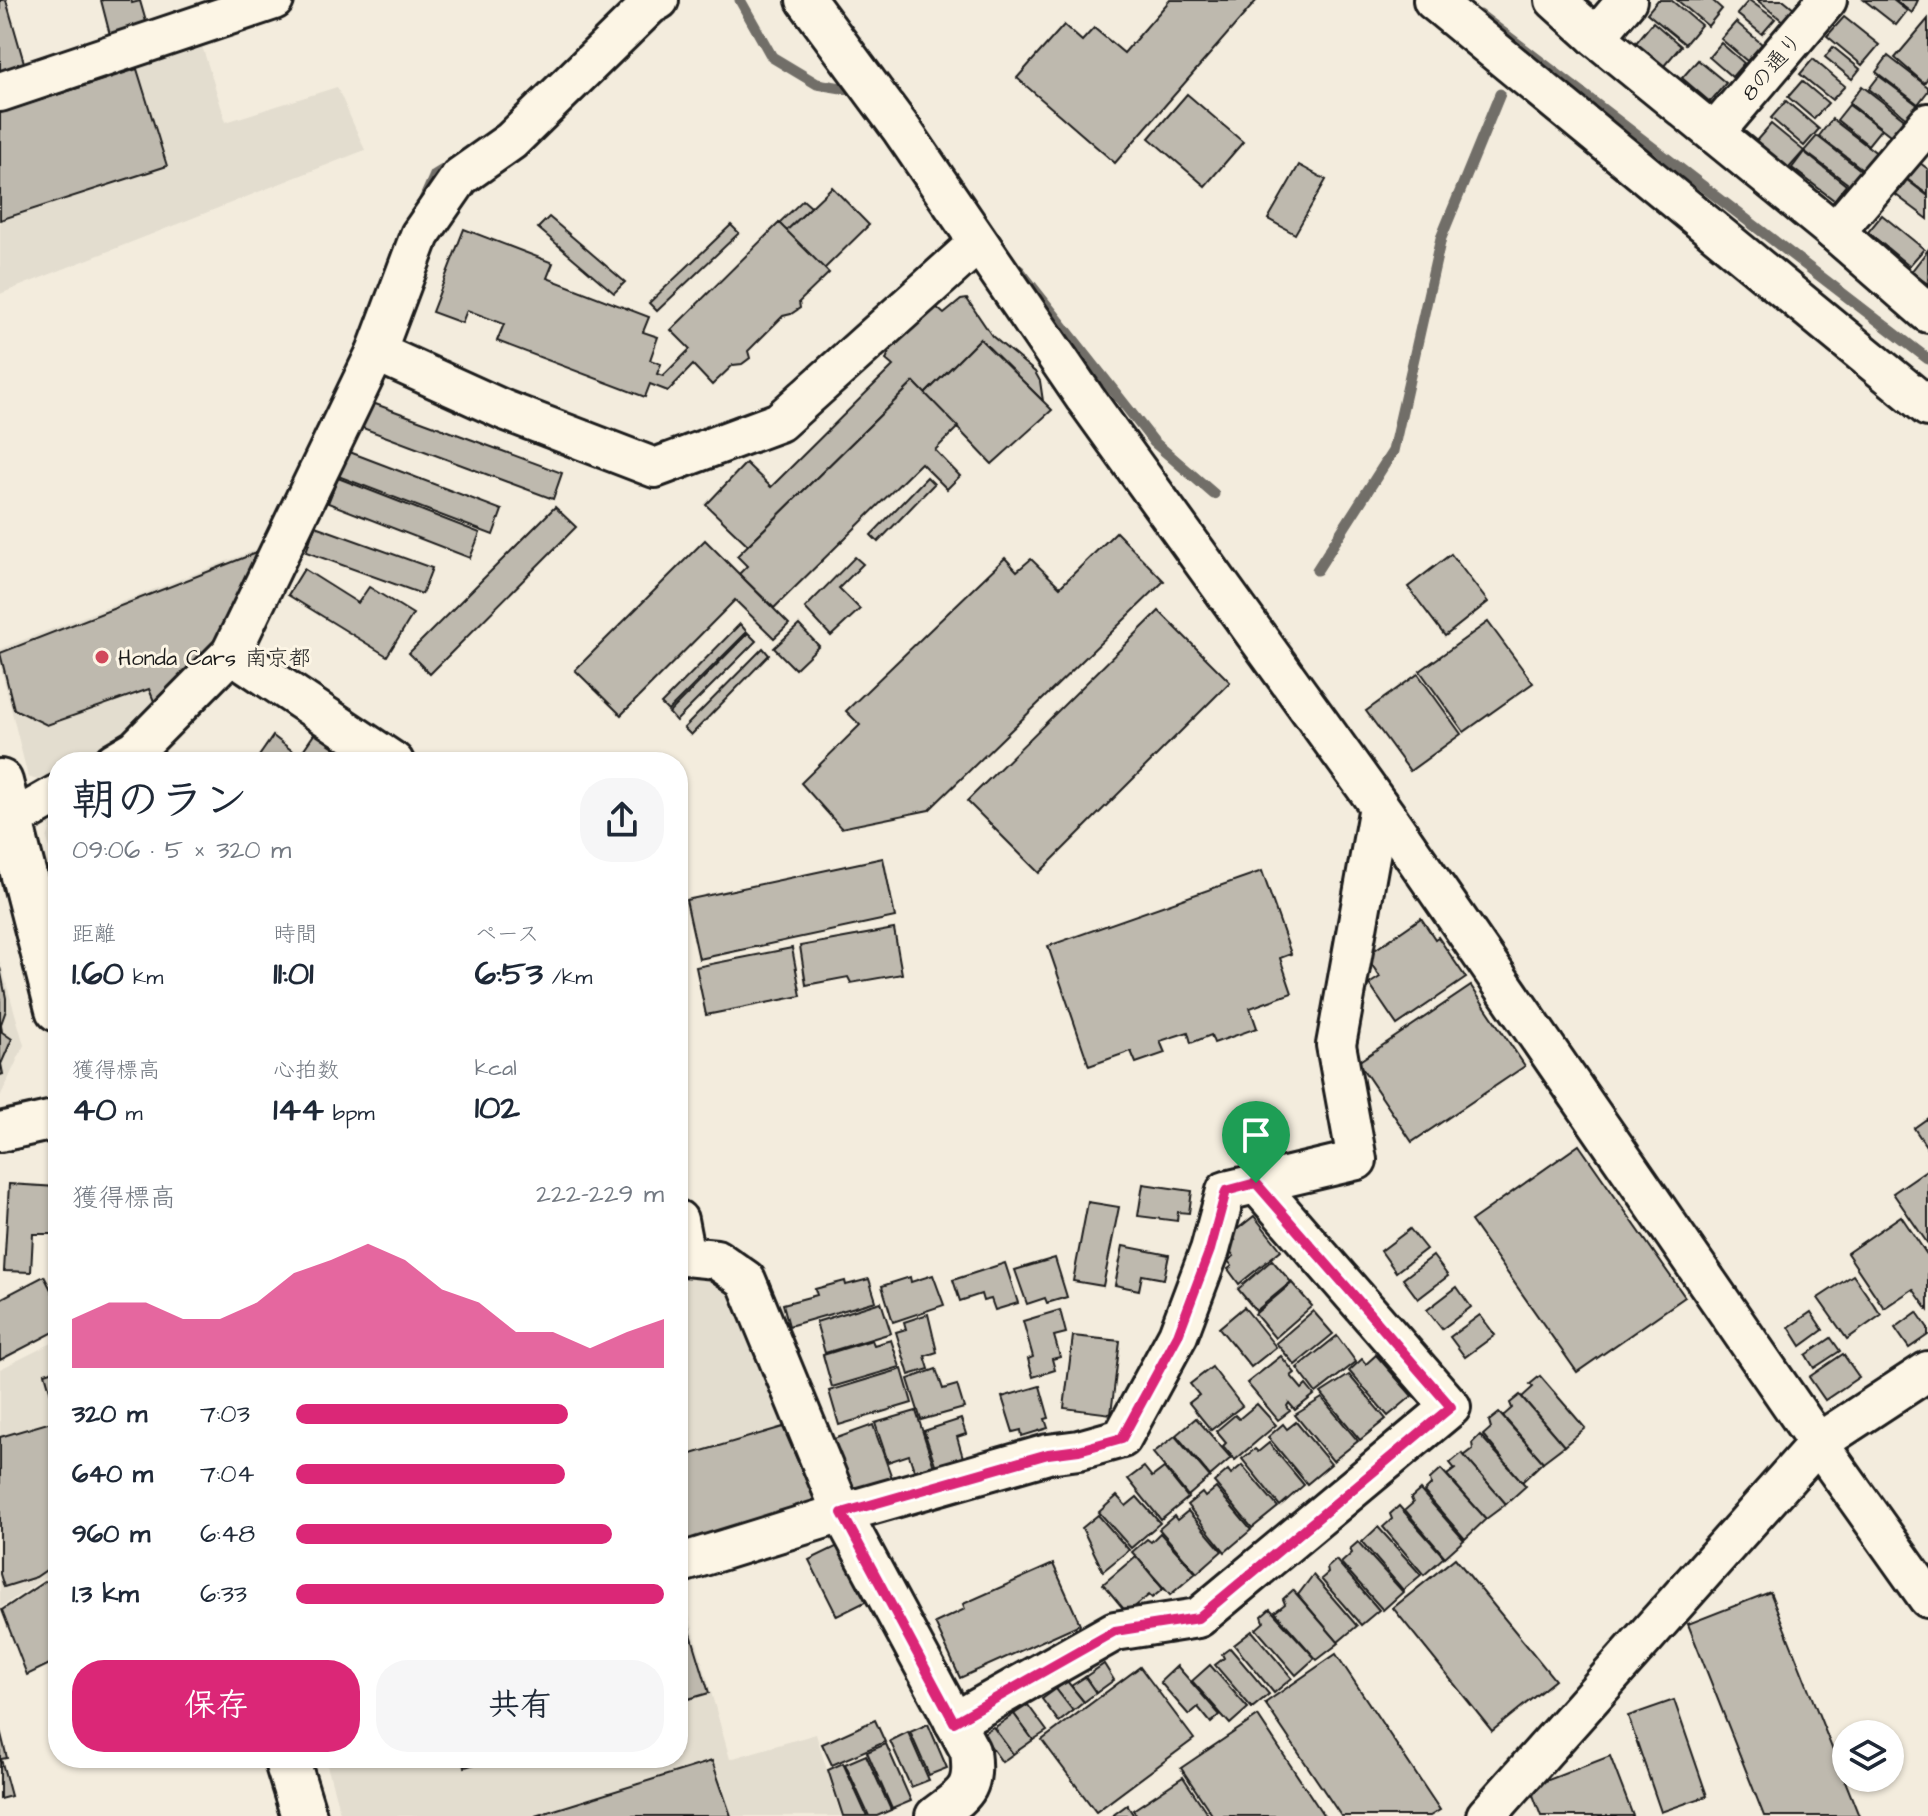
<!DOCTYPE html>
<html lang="ja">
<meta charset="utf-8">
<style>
:root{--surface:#fff;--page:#f6f6f7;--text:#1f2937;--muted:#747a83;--accent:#db2777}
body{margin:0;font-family:"Architects Daughter","Klee One",sans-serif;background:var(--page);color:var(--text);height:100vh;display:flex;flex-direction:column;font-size:30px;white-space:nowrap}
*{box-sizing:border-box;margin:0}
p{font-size:26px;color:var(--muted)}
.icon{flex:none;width:44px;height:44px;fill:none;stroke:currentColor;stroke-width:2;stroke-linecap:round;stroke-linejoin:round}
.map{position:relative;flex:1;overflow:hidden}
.sheet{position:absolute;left:48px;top:752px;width:640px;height:1016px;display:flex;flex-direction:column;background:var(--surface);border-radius:32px;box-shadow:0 2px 6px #0004}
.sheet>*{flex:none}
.tools{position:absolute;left:1832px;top:1720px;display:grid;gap:16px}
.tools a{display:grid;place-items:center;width:72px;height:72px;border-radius:50%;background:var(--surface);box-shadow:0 2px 6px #0004;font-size:40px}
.pin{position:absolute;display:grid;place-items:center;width:68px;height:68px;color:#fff;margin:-82px -34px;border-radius:50% 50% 50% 0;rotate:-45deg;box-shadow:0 0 8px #0007}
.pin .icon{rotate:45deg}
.round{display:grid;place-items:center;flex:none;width:84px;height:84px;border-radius:32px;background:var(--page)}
.overview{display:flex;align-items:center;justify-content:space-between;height:136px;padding:0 24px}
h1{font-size:44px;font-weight:800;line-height:60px}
.metrics{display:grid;grid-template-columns:repeat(3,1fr);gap:12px;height:136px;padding:8px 24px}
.metrics div{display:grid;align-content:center}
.metrics b{font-size:34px;font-weight:800}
.metrics small{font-size:22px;font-weight:400}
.metrics p{font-size:22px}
.chart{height:224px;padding:16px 24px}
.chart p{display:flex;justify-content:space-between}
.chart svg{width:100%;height:144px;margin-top:8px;fill:var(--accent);opacity:.7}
.primary-button{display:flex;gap:16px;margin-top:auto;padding:16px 24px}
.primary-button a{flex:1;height:92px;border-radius:32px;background:var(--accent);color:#fff;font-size:32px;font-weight:800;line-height:92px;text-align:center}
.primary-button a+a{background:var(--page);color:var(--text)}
ul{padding:0 24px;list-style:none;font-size:26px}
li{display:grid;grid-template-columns:128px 96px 1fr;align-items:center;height:60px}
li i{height:20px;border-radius:10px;background:var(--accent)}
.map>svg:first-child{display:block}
</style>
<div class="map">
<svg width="1928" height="1816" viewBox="0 0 1928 1816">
<rect width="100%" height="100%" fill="#f3ecdd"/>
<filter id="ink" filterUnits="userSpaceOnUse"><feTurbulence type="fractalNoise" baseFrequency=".0125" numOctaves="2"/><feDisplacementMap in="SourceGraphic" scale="16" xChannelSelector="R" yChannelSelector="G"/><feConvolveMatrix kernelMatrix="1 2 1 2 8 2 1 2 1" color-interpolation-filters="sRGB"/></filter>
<g filter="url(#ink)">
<g fill="#e3ddcf">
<polygon points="202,46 226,122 337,87 365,150 0,294 0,111"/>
<polygon points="268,545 138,731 87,762 58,762 58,778 47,783 28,777 0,664 0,649"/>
<polygon points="58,813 58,877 47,839 54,816"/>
<polygon points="0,961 24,1045 0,1097"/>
<polygon points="678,1267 729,1279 829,1512 678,1557"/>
<polygon points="58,1340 58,1569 0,1608 0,1369"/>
<polygon points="678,1576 730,1759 816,1734 841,1816 341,1816 325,1758 678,1758"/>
</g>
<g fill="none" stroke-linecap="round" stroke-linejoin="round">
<g stroke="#716e68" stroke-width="11">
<polyline points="740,0 772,57 817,84 848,89 861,95"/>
<polyline points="1480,15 1928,359"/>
<polyline points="423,202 435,175 453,164"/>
<polyline points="1019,270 1154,442 1214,494"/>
<polyline points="1317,570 1393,451 1441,238 1500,94"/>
</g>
</g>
<g fill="#beb9ae" stroke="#1c1c1c" stroke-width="2">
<polygon points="0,0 6,0 25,66 0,73"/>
<polygon points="101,0 131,0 132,3 140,1 147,25 110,35"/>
<polygon points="1170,0 1257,0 1115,163 1017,78 1064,25 1082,41 1094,28 1124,53"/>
<polygon points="1658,0 1671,0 1701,25 1685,44 1647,13"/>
<polygon points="1677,0 1712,0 1722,9 1708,26"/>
<polygon points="1749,0 1775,19 1762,34 1737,14"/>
<polygon points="1757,0 1784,0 1795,9 1784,22"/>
<polygon points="1864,0 1893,0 1907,11 1896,25"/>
<polygon points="1895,0 1918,0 1912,13"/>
<polygon points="1844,17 1879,45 1862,65 1827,36"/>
<polygon points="1928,19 1928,78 1924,83 1895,58"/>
<polygon points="1653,22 1681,46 1663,67 1635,44"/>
<polygon points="1736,22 1762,44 1747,61 1721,39"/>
<polygon points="1721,43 1744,63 1732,77 1709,57"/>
<polygon points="1833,47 1860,69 1852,79 1825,57"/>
<polygon points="1888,56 1928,87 1928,91 1918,104 1876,72"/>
<polygon points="1813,59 1845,86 1832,100 1800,74"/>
<polygon points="1698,60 1726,83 1710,102 1682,78"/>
<polygon points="137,69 167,166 0,220 0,113"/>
<polygon points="1879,76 1919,106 1908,119 1869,89"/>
<polygon points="1802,81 1828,103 1814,119 1788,97"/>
<polygon points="1862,86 1907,121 1894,138 1849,103"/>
<polygon points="1187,94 1243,142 1205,186 1149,138"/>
<polygon points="1786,101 1819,129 1804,146 1771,118"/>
<polygon points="1849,105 1881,129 1868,145 1837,120"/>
<polygon points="1832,119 1878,154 1865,171 1819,136"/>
<polygon points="1771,124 1804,151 1789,168 1756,141"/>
<polygon points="1817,136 1862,171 1851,186 1804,151"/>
<polygon points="1804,152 1846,185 1834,200 1792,168"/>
<polygon points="1920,163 1928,169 1928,195 1907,179"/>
<polygon points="1299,165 1326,180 1295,234 1268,219"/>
<polygon points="1907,180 1928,196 1928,219 1896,195"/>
<polygon points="832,187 869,225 824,269 786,231"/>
<polygon points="803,200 811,207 786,231 779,223"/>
<polygon points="1882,215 1924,249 1909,266 1868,232"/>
<polygon points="549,217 625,282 614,293 538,228"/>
<polygon points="779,223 829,273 799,302 800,308 791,314 783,316 748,351 750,358 742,364 733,365 712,385 693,365 668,391 650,384 645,397 497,341 504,324 467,310 462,323 432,312 464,229 553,263 547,278 649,317 643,332 658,337 650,360 661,364 657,374 663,376 690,349 671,330"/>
<polygon points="731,225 739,233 657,311 649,303"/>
<polygon points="1928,250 1928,284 1911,272"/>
<polygon points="926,298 944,314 961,300 967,299 992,336 1035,372 1040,381 1043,401 980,339 925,394 914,382 748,545 706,505 746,463 771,487 893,366 886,360 896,333"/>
<polygon points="980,339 1052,410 992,464 925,394"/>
<polygon points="914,382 958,427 935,450 960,476 947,489 921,463 774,608 739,574 747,566 737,556"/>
<polygon points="370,402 562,473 553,499 360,427"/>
<polygon points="347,451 502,510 493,535 338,476"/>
<polygon points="927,477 934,484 878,542 871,535"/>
<polygon points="338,478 480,533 470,558 328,503"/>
<polygon points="555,507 576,527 430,674 409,653"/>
<polygon points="315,526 432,568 422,594 306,552"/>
<polygon points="1116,532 1164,581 929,810 841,828 801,783 860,725 846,711 1005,558 1017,571 1031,559 1060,587"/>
<polygon points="705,540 789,624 774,638 735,600 621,715 575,670"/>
<polygon points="266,549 224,631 171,698 158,711 149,689 47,725 14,709 0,653"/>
<polygon points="1451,554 1488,602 1445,636 1408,587"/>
<polygon points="855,557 863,564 839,588 860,609 831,636 805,608"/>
<polygon points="304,569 358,603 369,587 413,614 387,656 288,595"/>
<polygon points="1159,611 1230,682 1039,873 967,801"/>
<polygon points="1488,622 1533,683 1464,732 1420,671"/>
<polygon points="740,624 747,632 668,711 661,704"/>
<polygon points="799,625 819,646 795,669 774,648"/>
<polygon points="748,633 756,641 676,721 669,713"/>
<polygon points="763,648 769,655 691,735 684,728"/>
<polygon points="1418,674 1461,734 1410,771 1366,711"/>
<polygon points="315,733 351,757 347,762 255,762 273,736 299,756"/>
<polygon points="883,858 895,917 699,959 686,900"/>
<polygon points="1262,871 1291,954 1280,958 1292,993 1250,1008 1257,1028 1214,1043 1211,1035 1191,1043 1188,1032 1160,1041 1165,1053 1136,1063 1131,1051 1089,1066 1048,946"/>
<polygon points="1421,918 1435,939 1438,937 1466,978 1397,1025 1369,984 1380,977 1366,956"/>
<polygon points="894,929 902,974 851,983 848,977 806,985 800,946"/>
<polygon points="792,948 801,996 706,1015 696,967"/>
<polygon points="0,968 6,998 6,1010 1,1024 2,1032 12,1039 1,1064 3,1074 0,1075"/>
<polygon points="1471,986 1525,1066 1412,1142 1358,1062"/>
<polygon points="1928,1118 1928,1149 1914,1128"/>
<polygon points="1579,1145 1685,1297 1577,1372 1471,1221"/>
<polygon points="1928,1169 1928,1244 1893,1193"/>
<polygon points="9,1184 57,1187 55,1234 33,1234 31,1272 4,1271"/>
<polygon points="1143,1184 1192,1191 1189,1213 1178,1212 1177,1221 1138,1216"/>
<polygon points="1088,1202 1119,1207 1103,1286 1073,1281"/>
<polygon points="1254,1216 1281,1250 1239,1284 1228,1269 1232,1266 1228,1261 1234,1256 1226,1246 1235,1240 1230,1235"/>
<polygon points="1901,1216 1928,1256 1928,1310 1913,1289 1884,1308 1847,1253"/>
<polygon points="1410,1229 1426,1249 1396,1272 1381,1251"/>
<polygon points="1123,1246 1169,1255 1164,1279 1142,1275 1139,1290 1115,1285"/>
<polygon points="1433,1256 1448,1276 1418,1299 1403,1279"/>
<polygon points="1055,1258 1067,1297 1047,1303 1045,1298 1027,1304 1015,1270"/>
<polygon points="1272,1260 1291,1282 1256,1311 1238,1289"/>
<polygon points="1005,1263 1018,1303 995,1310 991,1299 983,1301 981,1294 960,1301 953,1280"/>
<polygon points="933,1275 944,1305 893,1322 882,1286 910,1277 911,1282"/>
<polygon points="1853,1275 1881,1315 1847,1339 1818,1298"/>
<polygon points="44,1276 58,1303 58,1330 0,1360 0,1299"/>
<polygon points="869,1279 876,1301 789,1326 783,1304 817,1295 815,1289 845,1281 846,1285"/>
<polygon points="1292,1283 1312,1306 1275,1338 1255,1314"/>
<polygon points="1457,1287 1471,1307 1442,1329 1427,1310"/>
<polygon points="881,1302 891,1333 825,1353 816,1322"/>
<polygon points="1244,1307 1276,1347 1251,1367 1219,1328"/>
<polygon points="1060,1310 1066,1333 1054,1336 1060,1357 1052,1359 1055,1370 1033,1377 1028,1359 1033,1357 1023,1321"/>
<polygon points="1313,1311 1333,1334 1295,1365 1276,1343"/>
<polygon points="1811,1312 1823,1330 1801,1346 1789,1327"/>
<polygon points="1917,1312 1928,1328 1928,1335 1909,1348 1895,1328"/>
<polygon points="928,1314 937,1352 925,1356 929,1369 909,1375 896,1332 906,1329 904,1322"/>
<polygon points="1480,1315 1495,1335 1465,1357 1450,1337"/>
<polygon points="1073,1336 1120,1341 1111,1414 1064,1408"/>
<polygon points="1337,1336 1356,1362 1316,1393 1297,1368"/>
<polygon points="1831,1338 1840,1351 1814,1368 1806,1355"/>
<polygon points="872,1340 874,1345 891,1340 900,1367 832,1387 823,1355"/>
<polygon points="1843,1354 1859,1377 1825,1400 1809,1377"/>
<polygon points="1376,1355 1412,1396 1388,1416 1349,1371 1362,1359 1366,1364"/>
<polygon points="1281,1356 1295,1373 1291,1376 1302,1389 1306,1385 1314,1395 1295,1410 1289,1403 1287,1406 1290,1411 1278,1420 1247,1383"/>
<polygon points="1212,1367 1242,1406 1211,1430 1189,1403 1199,1395 1190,1384"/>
<polygon points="58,1369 58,1418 45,1373"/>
<polygon points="902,1369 912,1403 839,1425 829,1391"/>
<polygon points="936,1369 943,1389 957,1385 964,1408 921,1420 908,1379"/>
<polygon points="1349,1375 1386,1419 1360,1440 1321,1393"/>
<polygon points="1540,1376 1585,1428 1564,1446 1522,1397 1533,1387 1530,1384"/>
<polygon points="1040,1386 1049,1418 1045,1419 1048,1428 1022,1436 1021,1430 1013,1432 1002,1397"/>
<polygon points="1520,1395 1564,1446 1543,1462 1503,1416 1512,1408 1510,1403"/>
<polygon points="1322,1398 1358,1441 1333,1461 1295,1415"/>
<polygon points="1257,1404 1276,1425 1235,1460 1223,1446 1226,1443 1216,1431 1235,1415 1239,1419"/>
<polygon points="916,1411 935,1470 916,1476 909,1455 888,1462 875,1423"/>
<polygon points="1499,1413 1543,1462 1522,1482 1483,1435 1491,1428 1489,1421"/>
<polygon points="1196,1418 1231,1458 1210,1476 1176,1435"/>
<polygon points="961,1419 966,1434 957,1437 964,1461 937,1470 924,1431"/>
<polygon points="58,1420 58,1562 36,1577 4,1587 0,1574 0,1437"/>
<polygon points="1296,1422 1331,1464 1307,1484 1268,1437 1283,1424 1287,1429"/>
<polygon points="873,1425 892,1478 850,1493 831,1440"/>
<polygon points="783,1427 819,1510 678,1554 678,1458"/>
<polygon points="1480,1435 1526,1486 1506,1504 1464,1456 1473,1449 1472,1443"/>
<polygon points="1175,1436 1210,1477 1188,1496 1153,1453"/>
<polygon points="1269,1443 1304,1485 1280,1506 1242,1459 1255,1449 1258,1452"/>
<polygon points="1462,1453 1506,1504 1486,1519 1447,1475 1455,1469 1450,1463"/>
<polygon points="1242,1465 1278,1507 1252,1528 1214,1482 1228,1470 1231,1474"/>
<polygon points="1144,1467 1152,1477 1164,1468 1188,1498 1161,1520 1128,1479"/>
<polygon points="1441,1469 1486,1519 1465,1539 1424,1492 1431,1485 1430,1479"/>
<polygon points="1216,1488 1251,1530 1225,1552 1187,1505 1202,1493 1205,1497"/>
<polygon points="1420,1490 1464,1540 1445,1557 1405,1510 1413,1503 1411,1498"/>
<polygon points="1117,1496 1126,1506 1137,1497 1160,1523 1131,1548 1099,1512"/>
<polygon points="1399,1506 1444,1557 1424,1575 1383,1527 1392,1519 1390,1514"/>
<polygon points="1188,1511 1222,1551 1197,1573 1159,1529 1174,1516 1177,1520"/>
<polygon points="1098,1515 1129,1550 1103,1571 1082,1528"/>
<polygon points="1378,1527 1421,1575 1403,1590 1362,1542"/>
<polygon points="1160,1533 1196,1573 1170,1595 1132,1552 1147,1539 1151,1542"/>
<polygon points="1358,1542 1403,1592 1383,1610 1341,1563 1352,1553 1350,1549"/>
<polygon points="842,1544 869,1600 837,1616 809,1560"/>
<polygon points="1136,1556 1163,1589 1152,1598 1149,1595 1127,1613 1103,1584"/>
<polygon points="1455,1558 1555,1680 1492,1731 1393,1608"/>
<polygon points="1336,1560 1379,1610 1361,1625 1321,1579 1328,1573 1327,1568"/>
<polygon points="1053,1564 1080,1624 960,1678 935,1623 965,1609 963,1604"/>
<polygon points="1313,1575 1357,1626 1338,1642 1298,1595"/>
<polygon points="47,1580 56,1594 58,1593 58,1660 27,1675 2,1610"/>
<polygon points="1293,1590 1339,1643 1317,1660 1275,1612 1285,1604 1283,1599"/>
<polygon points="678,1591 709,1693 678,1702"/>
<polygon points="1770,1592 1859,1816 1764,1816 1688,1624"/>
<polygon points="1270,1609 1315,1658 1296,1675 1256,1629 1264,1622 1262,1616"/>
<polygon points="1252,1631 1292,1678 1274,1693 1234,1645"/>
<polygon points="1230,1648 1269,1694 1252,1708 1215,1665 1224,1658 1222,1654"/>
<polygon points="1336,1654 1440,1810 1430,1816 1341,1816 1265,1703"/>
<polygon points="1104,1664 1114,1680 1096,1693 1085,1677"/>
<polygon points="1210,1665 1248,1708 1230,1724 1192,1681"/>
<polygon points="1177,1666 1220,1715 1211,1723 1198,1707 1189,1715 1160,1682"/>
<polygon points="1140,1667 1194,1739 1096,1812 1042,1740"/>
<polygon points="1085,1677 1096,1693 1084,1702 1071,1686"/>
<polygon points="1067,1681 1084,1702 1073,1711 1056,1689"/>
<polygon points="1056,1689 1073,1711 1059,1722 1042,1699"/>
<polygon points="1674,1700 1707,1796 1661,1812 1628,1716"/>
<polygon points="1028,1705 1047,1731 1033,1740 1014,1714"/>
<polygon points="1014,1714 1033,1740 1013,1754 994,1728"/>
<polygon points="1258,1716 1324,1816 1213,1816 1181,1768"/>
<polygon points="875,1720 885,1742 832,1765 822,1744"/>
<polygon points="928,1724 947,1768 929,1775 910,1732"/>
<polygon points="993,1727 1013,1754 1002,1762 982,1734"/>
<polygon points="0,1730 7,1758 1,1759 11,1796 0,1799"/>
<polygon points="908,1732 929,1780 911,1787 890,1741"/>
<polygon points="886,1744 911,1801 892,1809 867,1752"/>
<polygon points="866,1755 891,1810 877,1816 869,1816 845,1764"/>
<polygon points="1610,1756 1633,1816 1541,1816 1530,1787"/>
<polygon points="462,1758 495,1758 465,1767"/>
<polygon points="712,1761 731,1816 535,1816"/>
<polygon points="843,1763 867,1816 843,1816 828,1770"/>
<polygon points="1183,1777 1209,1816 1137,1816 1133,1810"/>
<polygon points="1127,1805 1134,1816 1112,1816"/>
</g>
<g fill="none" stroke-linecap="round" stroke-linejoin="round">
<defs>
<g id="minor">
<polyline points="806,0 902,130 1085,398 1385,814 1818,1443 1928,1598"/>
<polyline points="1433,0 1928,407"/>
<polyline points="1555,0 1596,37 1835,232 1928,313"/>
<polyline points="1596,37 1627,0"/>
<polyline points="0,92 274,0"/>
<polyline points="1715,132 1827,0"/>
<polyline points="1835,232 1928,123"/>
<polyline points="376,352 504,410 655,468 779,422 978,243"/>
<polyline points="231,653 394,762"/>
<polyline points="114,762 136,749 231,653 376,352 420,235 460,177 511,141 650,5 659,0"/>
<polyline points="11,821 58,794"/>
<polyline points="0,1132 58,1119"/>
<path d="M678,1220L685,1256L716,1259L746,1280L842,1513L970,1751C975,1791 965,1793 935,1816"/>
<polyline points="678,1564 842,1513 1048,1454 1079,1450 1122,1438 1178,1335 1210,1250 1226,1191 1357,1160 1336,1045 1379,806"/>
<polyline points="954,1722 1115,1631 1198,1618 1451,1407 1256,1183"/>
<polyline points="1486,1816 1818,1443 1928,1371"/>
</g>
<g id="major">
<polyline points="0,782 58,1009"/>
<polyline points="286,1758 304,1816"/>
</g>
</defs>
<use href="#minor" stroke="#1c1c1c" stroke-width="44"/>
<use href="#major" stroke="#1c1c1c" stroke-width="50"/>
<use href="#minor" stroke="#fcf5e5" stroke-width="38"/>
<use href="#major" stroke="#fcf5e5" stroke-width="44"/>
</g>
</g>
<g fill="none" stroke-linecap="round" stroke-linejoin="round" filter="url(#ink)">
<defs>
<polygon id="route" points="1256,1183 1451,1407 1198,1618 1115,1631 954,1722 842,1513 1048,1454 1079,1450 1122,1438 1178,1335 1210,1250 1226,1191"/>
</defs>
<use href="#route" stroke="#fff" stroke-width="16"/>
<use href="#route" stroke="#db2777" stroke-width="10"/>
</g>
<circle fill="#d1495b" stroke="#fcf5e5" stroke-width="3" cx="102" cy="657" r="8"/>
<g text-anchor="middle" stroke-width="6" stroke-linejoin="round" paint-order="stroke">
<g font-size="22" fill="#1c1c1c" stroke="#fcf5e5">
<text transform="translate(1771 66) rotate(-50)" y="8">8の通り</text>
</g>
<g font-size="22" fill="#1c1c1c" stroke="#fcf5e5" text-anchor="start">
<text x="118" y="665">Honda Cars 南京都</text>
</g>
</g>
</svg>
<div class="tools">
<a><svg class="icon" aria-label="layers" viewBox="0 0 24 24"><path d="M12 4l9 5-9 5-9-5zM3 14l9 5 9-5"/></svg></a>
</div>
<div class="pin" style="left:1256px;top:1183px;background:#1e9e55"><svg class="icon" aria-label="arrive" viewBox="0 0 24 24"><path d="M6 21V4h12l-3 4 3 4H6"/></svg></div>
<section class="sheet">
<div class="overview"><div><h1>朝のラン</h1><p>09:06 · 5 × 320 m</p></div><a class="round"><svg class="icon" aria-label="share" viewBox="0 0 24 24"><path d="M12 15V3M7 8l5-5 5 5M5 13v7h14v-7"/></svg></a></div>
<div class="metrics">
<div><p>距離</p><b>1.60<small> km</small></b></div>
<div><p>時間</p><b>11:01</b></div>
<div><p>ペース</p><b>6:53<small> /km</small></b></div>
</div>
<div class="metrics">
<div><p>獲得標高</p><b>40<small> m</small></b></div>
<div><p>心拍数</p><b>144<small> bpm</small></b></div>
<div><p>kcal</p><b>102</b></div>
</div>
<div class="chart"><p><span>獲得標高</span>222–229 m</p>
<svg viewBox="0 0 160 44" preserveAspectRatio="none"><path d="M0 44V29L10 24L20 24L30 29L40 29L50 24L60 15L70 11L80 6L90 11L100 20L110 24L120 33L130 33L140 38L150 33L160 29V44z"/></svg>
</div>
<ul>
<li><b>320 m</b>7:03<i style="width:74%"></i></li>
<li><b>640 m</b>7:04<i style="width:73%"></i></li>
<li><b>960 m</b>6:48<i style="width:86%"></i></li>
<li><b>1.3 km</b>6:33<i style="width:100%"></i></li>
</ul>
<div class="primary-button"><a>保存</a><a>共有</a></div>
</section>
</div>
